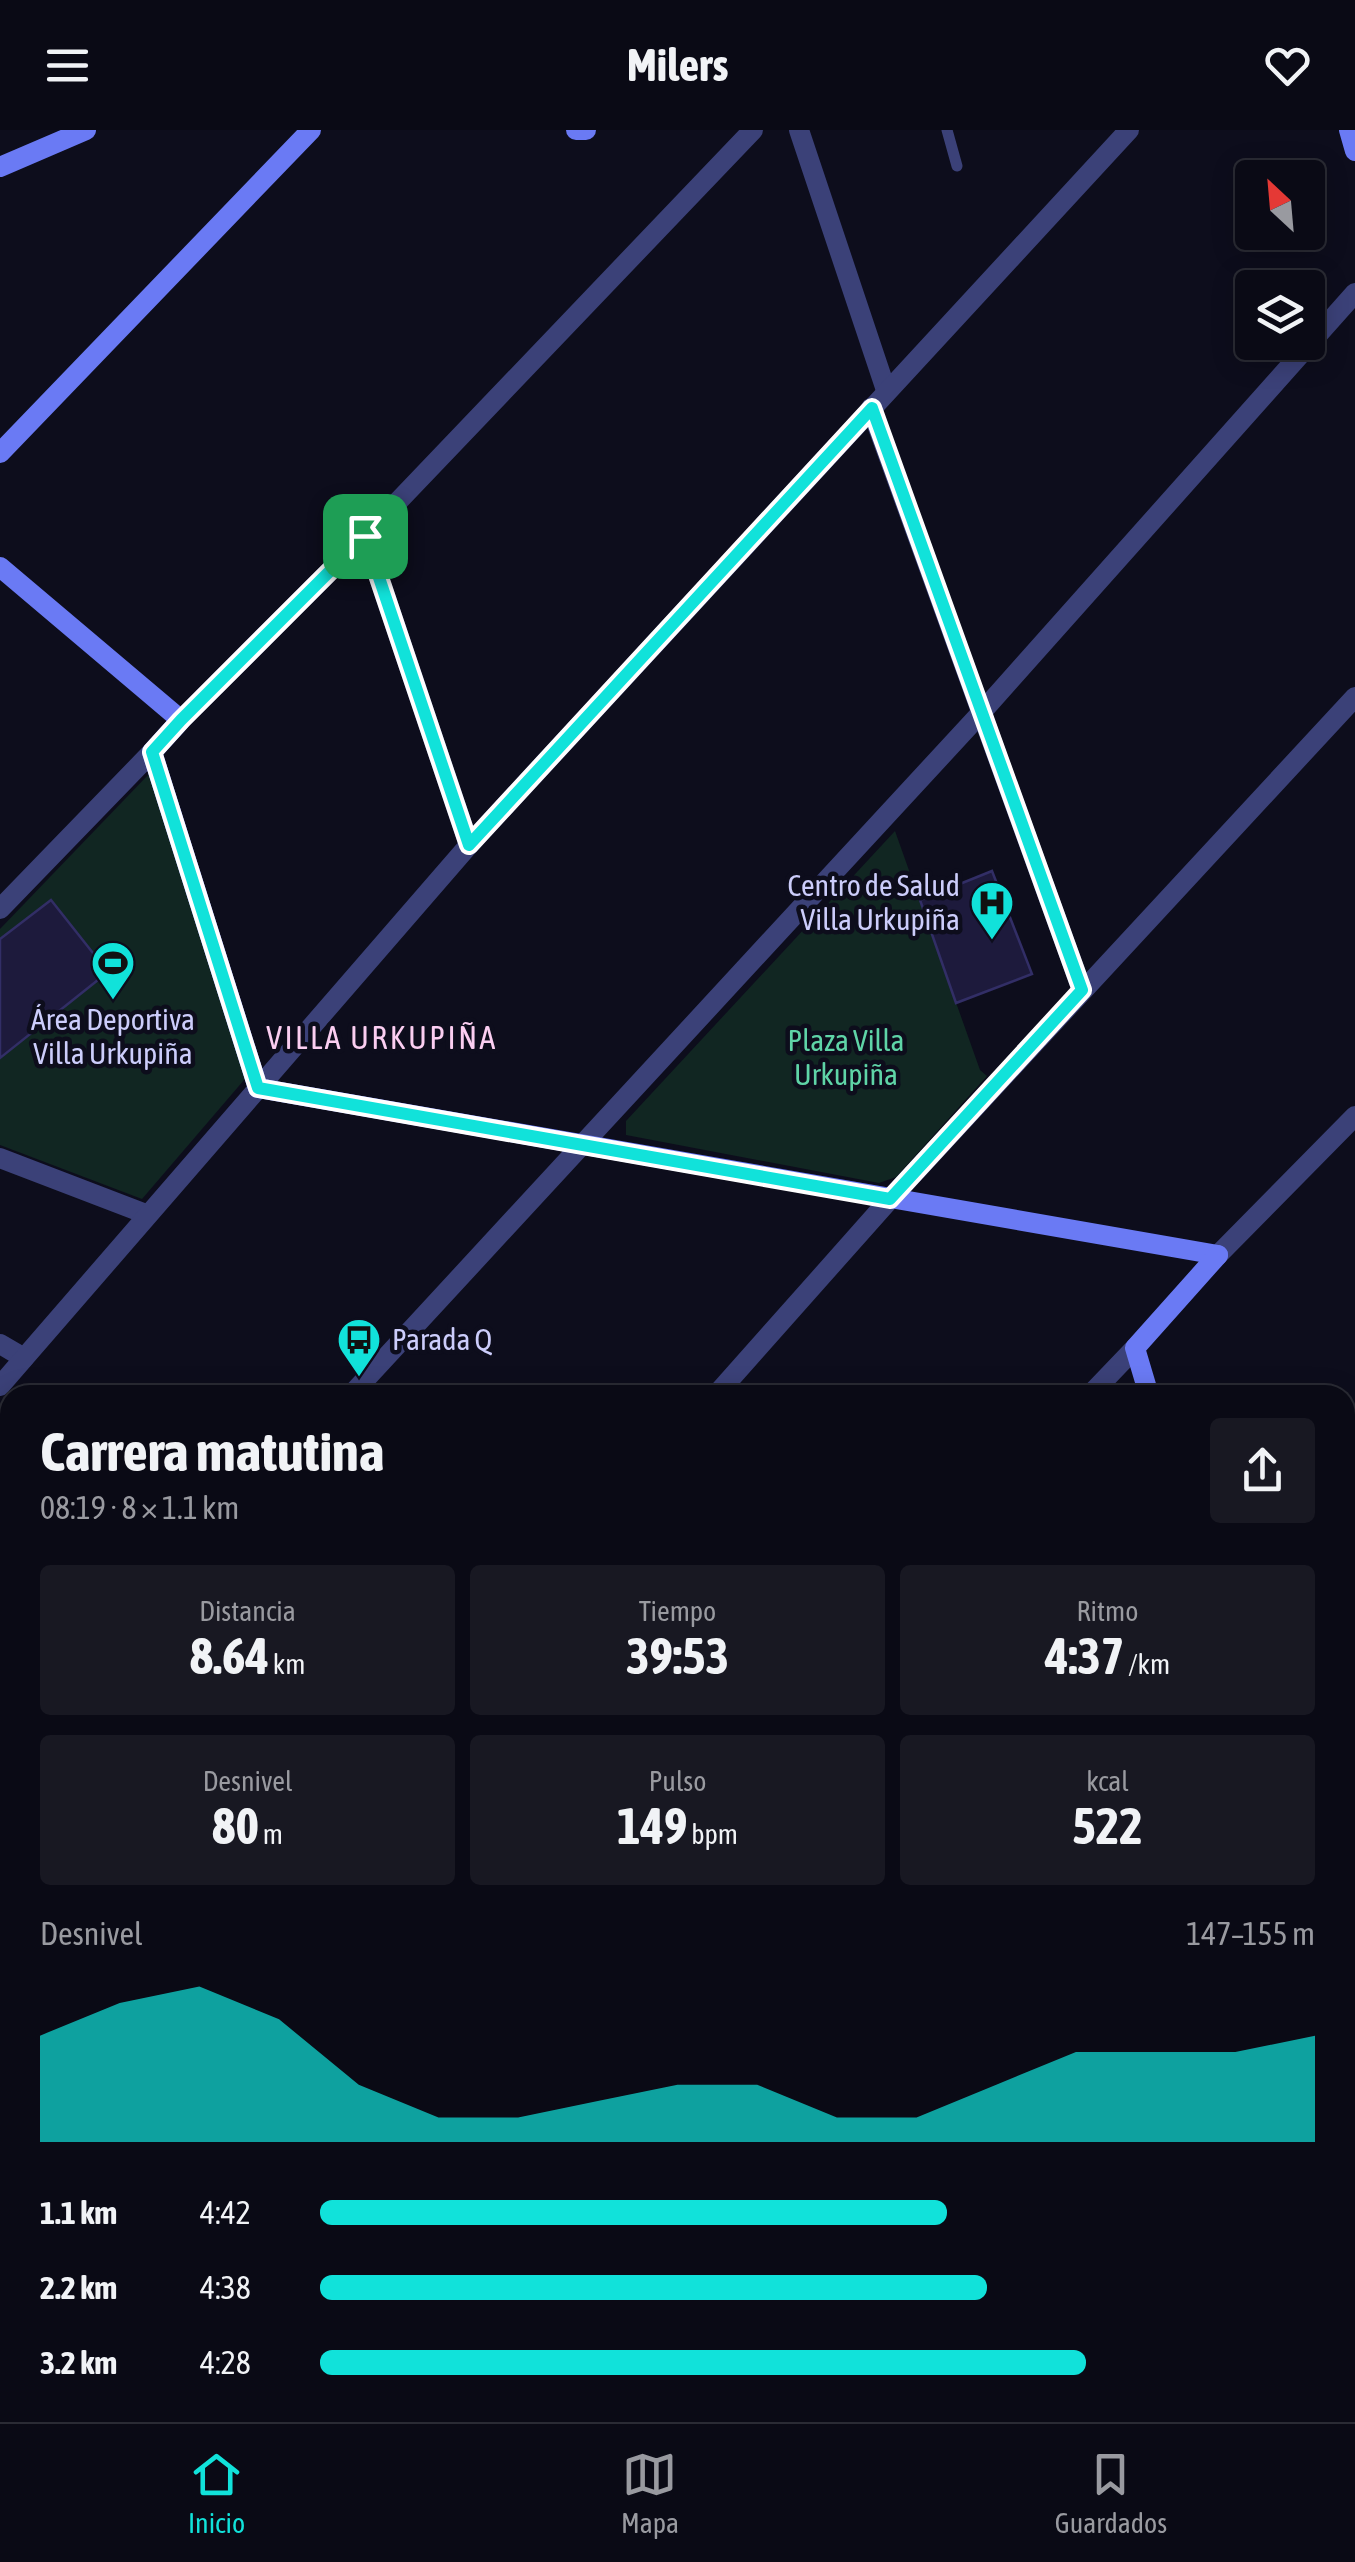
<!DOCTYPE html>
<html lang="es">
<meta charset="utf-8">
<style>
:root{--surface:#0a0a15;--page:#181822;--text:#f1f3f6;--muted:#999aa0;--line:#2a2b34;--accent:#11e2da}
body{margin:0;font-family:"Asap Condensed",sans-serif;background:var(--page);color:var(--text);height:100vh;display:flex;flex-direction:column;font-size:38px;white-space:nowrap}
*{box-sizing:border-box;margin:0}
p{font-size:32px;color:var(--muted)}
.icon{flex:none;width:55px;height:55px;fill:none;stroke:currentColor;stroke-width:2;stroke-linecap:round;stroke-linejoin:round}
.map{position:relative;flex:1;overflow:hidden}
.details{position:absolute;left:0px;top:1255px;width:1355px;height:1038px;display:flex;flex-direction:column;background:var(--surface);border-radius:30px 30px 0 0;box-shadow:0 5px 25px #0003,0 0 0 2px var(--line)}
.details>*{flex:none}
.needle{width:65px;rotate:334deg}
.tools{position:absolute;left:1235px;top:30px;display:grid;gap:20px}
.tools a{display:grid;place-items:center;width:90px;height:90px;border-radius:10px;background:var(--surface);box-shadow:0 5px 25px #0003,0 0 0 2px var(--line);font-size:50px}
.pin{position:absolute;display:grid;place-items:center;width:85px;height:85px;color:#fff;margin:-42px;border-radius:20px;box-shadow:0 5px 15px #0006}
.round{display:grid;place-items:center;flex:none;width:105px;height:105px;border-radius:10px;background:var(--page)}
.headline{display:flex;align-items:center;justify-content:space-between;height:170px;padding:0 40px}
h1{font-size:55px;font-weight:700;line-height:75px}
.metrics{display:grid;grid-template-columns:repeat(3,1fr);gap:15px;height:170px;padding:10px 40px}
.metrics div{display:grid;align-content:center;border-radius:10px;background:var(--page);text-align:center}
.metrics b{font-size:50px;font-weight:700}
.metrics small{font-size:28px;font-weight:400}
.metrics p{font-size:28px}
.chart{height:280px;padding:20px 40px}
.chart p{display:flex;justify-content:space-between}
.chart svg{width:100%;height:180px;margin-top:10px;fill:var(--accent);opacity:.7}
ul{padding:0 40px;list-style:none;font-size:32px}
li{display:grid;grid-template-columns:160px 120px 1fr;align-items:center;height:75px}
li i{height:25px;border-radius:12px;background:var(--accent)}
header{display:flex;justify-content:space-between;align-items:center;height:130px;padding:0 40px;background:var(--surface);font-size:45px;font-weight:700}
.tab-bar{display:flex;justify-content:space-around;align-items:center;height:140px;border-top:2px solid var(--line);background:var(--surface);font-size:28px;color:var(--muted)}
.tab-bar a{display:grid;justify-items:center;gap:5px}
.tab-bar .on{color:var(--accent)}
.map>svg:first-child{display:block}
</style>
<header><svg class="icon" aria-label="menu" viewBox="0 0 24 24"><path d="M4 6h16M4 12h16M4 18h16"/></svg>Milers<svg class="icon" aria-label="heart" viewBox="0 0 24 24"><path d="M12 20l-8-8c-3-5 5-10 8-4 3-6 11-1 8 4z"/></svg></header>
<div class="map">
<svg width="1355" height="2292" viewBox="0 0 1355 2292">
<rect width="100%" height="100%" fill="#0d0d1c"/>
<g fill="#112622">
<polygon points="149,644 250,943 142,1069 0,1015 0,799"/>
<polygon points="895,701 980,940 987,946 896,1047 879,1053 626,1005 626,991"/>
<polygon points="0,1700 10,1708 10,2071 0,2064"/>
</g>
<g fill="#1d1a3c" stroke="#322e66" stroke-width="2.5">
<polygon points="992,741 1032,844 956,873 920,770"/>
<polygon points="51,770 108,842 0,928 0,809"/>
</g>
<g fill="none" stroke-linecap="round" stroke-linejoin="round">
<g stroke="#3b4178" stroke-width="11">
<polyline points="947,0 957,36"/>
<polyline points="1345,1730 1355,1733"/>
<polyline points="1345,1921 1355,1921"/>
<polyline points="857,2292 870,2282"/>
</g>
<g stroke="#3b4178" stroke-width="20">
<polyline points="799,0 886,260"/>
<polyline points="871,278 1082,860"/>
<polyline points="365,406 469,715"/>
<polyline points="181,590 365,406 753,0"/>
<polyline points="0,779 152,622"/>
<polyline points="0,1028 146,1084"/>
<polyline points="1218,1125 1355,986"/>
<polyline points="0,1214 24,1228"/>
<polyline points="0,1256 469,715 1129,0"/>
<polyline points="351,1265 980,584 1355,163"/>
<polyline points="716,1265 890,1069 1355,567"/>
<polyline points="1090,1265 1135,1218"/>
<polyline points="0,1630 10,1619"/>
<polyline points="0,2098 10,2098"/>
</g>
<g stroke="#6a7af4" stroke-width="20">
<polyline points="576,0 586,0"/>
<polyline points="1349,0 1355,21"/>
<polyline points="0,37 86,0"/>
<polyline points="0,323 311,0"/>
<polyline points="0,437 181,590 152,622 258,958 1218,1125"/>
<polyline points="1149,1265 1135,1218 1218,1125"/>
<polyline points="1345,1403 1355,1393"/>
<polyline points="588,2292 598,2282"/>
<polyline points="706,2292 712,2282"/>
</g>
</g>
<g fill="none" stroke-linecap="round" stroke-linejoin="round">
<defs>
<polygon id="route" points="872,278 1082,860 890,1069 258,958 152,622 181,590 365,406 469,715"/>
</defs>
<use href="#route" stroke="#fff" stroke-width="20"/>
<use href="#route" stroke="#11e2da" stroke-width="12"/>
</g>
<defs>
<symbol id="hospital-pin" viewBox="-11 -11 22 30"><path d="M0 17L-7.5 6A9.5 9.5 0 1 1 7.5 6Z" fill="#11e2da" stroke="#0d0d1c"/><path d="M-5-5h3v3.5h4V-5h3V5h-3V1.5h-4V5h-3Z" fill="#111"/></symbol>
<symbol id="stadium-pin" viewBox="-11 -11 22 30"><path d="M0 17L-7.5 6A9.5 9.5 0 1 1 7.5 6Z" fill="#11e2da" stroke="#0d0d1c"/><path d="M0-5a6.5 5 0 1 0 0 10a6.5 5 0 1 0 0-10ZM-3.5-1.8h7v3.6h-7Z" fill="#111"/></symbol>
<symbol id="bus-pin" viewBox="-11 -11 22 30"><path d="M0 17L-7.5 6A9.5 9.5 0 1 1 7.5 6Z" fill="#11e2da" stroke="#0d0d1c"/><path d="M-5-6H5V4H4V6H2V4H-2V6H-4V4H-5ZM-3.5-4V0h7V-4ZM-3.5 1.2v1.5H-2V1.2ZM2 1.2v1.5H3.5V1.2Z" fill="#111"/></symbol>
</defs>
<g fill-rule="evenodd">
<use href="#hospital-pin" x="967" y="748" width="50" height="68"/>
<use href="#stadium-pin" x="88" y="808" width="50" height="68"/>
<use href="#bus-pin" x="334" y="1185" width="50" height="68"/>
</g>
<g text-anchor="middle" stroke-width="9" stroke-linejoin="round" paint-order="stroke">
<g font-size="30" fill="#cccdfb" stroke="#0d0d1c" text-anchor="end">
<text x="960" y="766">Centro de Salud<tspan x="960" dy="34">Villa Urkupiña</tspan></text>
<text x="113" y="900" text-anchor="middle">Área Deportiva<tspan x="113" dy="34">Villa Urkupiña</tspan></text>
<text x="392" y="1220" text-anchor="start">Parada Q</text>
</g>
<g font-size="30" fill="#5fd4a7" stroke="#0d0d1c">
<text x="846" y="921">Plaza Villa<tspan x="846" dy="34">Urkupiña</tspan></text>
</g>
<g font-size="32" letter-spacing="2.5" fill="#fbcef1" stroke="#0d0d1c">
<text x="382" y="919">VILLA URKUPIÑA</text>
</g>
</g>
</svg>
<div class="tools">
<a><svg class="needle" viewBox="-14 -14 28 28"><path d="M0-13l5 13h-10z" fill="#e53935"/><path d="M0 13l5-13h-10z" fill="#999aa0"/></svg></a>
<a><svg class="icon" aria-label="layers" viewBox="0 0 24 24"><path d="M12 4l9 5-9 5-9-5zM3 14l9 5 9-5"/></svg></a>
</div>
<div class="pin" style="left:365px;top:406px;background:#1e9e55"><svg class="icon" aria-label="arrive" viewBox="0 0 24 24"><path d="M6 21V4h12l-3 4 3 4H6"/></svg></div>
<section class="details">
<div class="headline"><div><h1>Carrera matutina</h1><p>08:19 · 8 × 1.1 km</p></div><a class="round"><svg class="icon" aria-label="share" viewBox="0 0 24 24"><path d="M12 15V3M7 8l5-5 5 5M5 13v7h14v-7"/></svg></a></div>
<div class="metrics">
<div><p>Distancia</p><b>8.64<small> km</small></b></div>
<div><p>Tiempo</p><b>39:53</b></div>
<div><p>Ritmo</p><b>4:37<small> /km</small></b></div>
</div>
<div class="metrics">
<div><p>Desnivel</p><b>80<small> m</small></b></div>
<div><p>Pulso</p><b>149<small> bpm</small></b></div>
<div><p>kcal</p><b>522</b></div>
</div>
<div class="chart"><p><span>Desnivel</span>147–155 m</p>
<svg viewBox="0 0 160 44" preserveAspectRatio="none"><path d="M0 44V18L10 10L20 6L30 14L40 30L50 38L60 38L70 34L80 30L90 30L100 38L110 38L120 30L130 22L140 22L150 22L160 18V44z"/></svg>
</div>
<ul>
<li><b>1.1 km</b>4:42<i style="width:63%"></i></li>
<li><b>2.2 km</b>4:38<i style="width:67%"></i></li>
<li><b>3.2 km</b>4:28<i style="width:77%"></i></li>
</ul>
</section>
</div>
<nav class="tab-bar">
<a class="on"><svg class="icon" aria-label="home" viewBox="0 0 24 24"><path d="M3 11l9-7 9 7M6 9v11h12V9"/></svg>Inicio</a>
<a><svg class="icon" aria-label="map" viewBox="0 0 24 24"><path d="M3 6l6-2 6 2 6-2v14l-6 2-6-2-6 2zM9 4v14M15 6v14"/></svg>Mapa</a>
<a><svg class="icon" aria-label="saved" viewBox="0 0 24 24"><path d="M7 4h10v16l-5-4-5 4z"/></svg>Guardados</a>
</nav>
